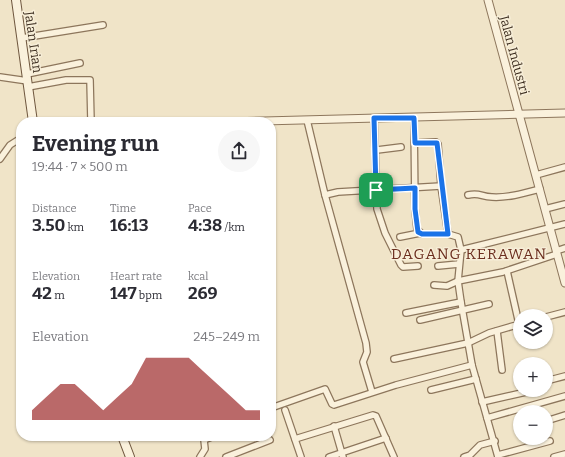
<!DOCTYPE html>
<meta charset="utf-8">
<style>
:root{--surface:#fff;--page:#f7f7f7;--text:#2b2b33;--muted:#7c7c81;--accent:#9e2a2b}
body{margin:0;font-family:Bitter,serif;background:var(--page);color:var(--text);height:100vh;display:flex;flex-direction:column;font-size:15px;white-space:nowrap}
*{box-sizing:border-box;margin:0}
p{font-size:13px;color:var(--muted)}
.icon{flex:none;width:22px;height:22px;fill:none;stroke:currentColor;stroke-width:2;stroke-linecap:round;stroke-linejoin:round}
.map{position:relative;flex:1;overflow:hidden}
.side{position:absolute;left:16px;top:117px;width:260px;height:324px;display:flex;flex-direction:column;background:var(--surface);border-radius:16px;box-shadow:0 1px 3px #0004}
.side>*{flex:none}
.controls{position:absolute;left:513px;top:309px;display:grid;gap:8px}
.controls a{display:grid;place-items:center;width:40px;height:40px;border-radius:50%;background:var(--surface);box-shadow:0 1px 3px #0004;font-size:20px}
.pin{position:absolute;display:grid;place-items:center;width:34px;height:34px;color:#fff;margin:-17px;border-radius:8px;box-shadow:0 2px 6px #0006}
.round{display:grid;place-items:center;flex:none;width:42px;height:42px;border-radius:21px;background:var(--page)}
.head{display:flex;align-items:center;justify-content:space-between;height:68px;padding:0 16px}
h1{font-size:22px;font-weight:700;line-height:30px}
.figures{display:grid;grid-template-columns:repeat(3,1fr);gap:6px;height:68px;padding:4px 16px}
.figures div{display:grid;align-content:center}
.figures b{font-size:17px;font-weight:700}
.figures small{font-size:11px;font-weight:400}
.figures p{font-size:11px}
.chart{height:112px;padding:8px 16px}
.chart p{display:flex;justify-content:space-between}
.chart svg{width:100%;height:72px;margin-top:4px;fill:var(--accent);opacity:.7}
.map>svg:first-child{display:block}
</style>
<div class="map">
<svg width="565" height="457" viewBox="0 0 565 457">
<rect width="100%" height="100%" fill="#f0e4c8"/>
<g fill="none" stroke-linecap="round" stroke-linejoin="round">
<defs>
<g id="minor">
<polyline points="22,38 103,25"/>
<polyline points="27,74 80,63"/>
<polyline points="0,77 28,81"/>
<polyline points="28,87 66,80 90,80 91,122"/>
<polyline points="374,118 377,209 385,233 401,265 403,267 418,266"/>
<polyline points="414,118 415,209 417,229 422,234 448,234 458,237 461,250 458,281 461,302 472,365 498,457"/>
<polyline points="307,120 325,195 366,343 367,352 363,362 372,392"/>
<polyline points="415,143 436,142 438,144 441,186 448,234"/>
<polyline points="377,150 401,147"/>
<polyline points="0,159 10,145 21,138"/>
<polyline points="536,175 565,167"/>
<polyline points="325,195 338,192 441,186"/>
<path d="M468,195C480,192 481,197 492,197C508,198 525,193 540,189"/>
<polyline points="545,209 565,204"/>
<polyline points="400,237 420,233"/>
<polyline points="461,250 565,224"/>
<polyline points="556,251 565,248"/>
<polyline points="438,266 459,264"/>
<polyline points="507,271 519,324"/>
<polyline points="434,285 447,286 458,281 503,272 557,254"/>
<polyline points="406,313 461,302"/>
<polyline points="546,317 565,312"/>
<polyline points="420,320 489,304"/>
<polyline points="497,331 502,370"/>
<polyline points="394,359 468,343 489,333 520,324"/>
<polyline points="546,381 565,376"/>
<polyline points="431,390 476,379"/>
<polyline points="482,402 535,390"/>
<polyline points="271,408 325,389 332,404 334,405 396,385 472,365"/>
<polyline points="285,410 301,457"/>
<polyline points="487,418 565,396"/>
<polyline points="546,421 565,415"/>
<polyline points="334,426 343,457"/>
<polyline points="179,436 184,436"/>
<polyline points="295,439 373,415 376,416 394,457"/>
<polyline points="498,455 550,441"/>
<polyline points="200,457 205,449 204,440 214,436"/>
<polyline points="226,457 270,440"/>
<polyline points="329,457 386,438"/>
<polyline points="464,457 470,455 480,445 495,441"/>
<polyline points="554,457 565,454"/>
</g>
<g id="tertiary">
<polyline points="488,0 565,283"/>
<polyline points="228,122 565,113"/>
</g>
<g id="secondary">
<polyline points="16,0 33,122"/>
<polyline points="122,436 130,457"/>
</g>
</defs>
<use href="#minor" stroke="#8d765c" stroke-width="8"/>
<use href="#tertiary" stroke="#8d765c" stroke-width="9"/>
<use href="#secondary" stroke="#6f573f" stroke-width="10"/>
<use href="#minor" stroke="#faf1dc" stroke-width="5.5"/>
<use href="#tertiary" stroke="#faf1dc" stroke-width="7"/>
<use href="#secondary" stroke="#faf1dc" stroke-width="8"/>
</g>
<g fill="none" stroke-linecap="round" stroke-linejoin="round">
<defs>
<polygon id="route" points="374,118 414,118 415,143 437,143 448,234 422,234 418,232 415,209 415,188 376,190"/>
</defs>
<use href="#route" stroke="#fff" stroke-width="8"/>
<use href="#route" stroke="#1a73e8" stroke-width="5"/>
</g>
<g text-anchor="middle" stroke-width="3" stroke-linejoin="round" paint-order="stroke">
<g font-size="13" fill="#3d2e20" stroke="#f7eed8">
<text transform="translate(34 42) rotate(82)" y="5">Jalan Irian</text>
<text transform="translate(515 55) rotate(75)" y="5">Jalan Industri</text>
</g>
<g font-size="15" letter-spacing="1" fill="#6b2e1e" stroke="#f7eed8">
<text x="469" y="259">DAGANG KERAWAN</text>
</g>
</g>
</svg>
<div class="controls">
<a><svg class="icon" aria-label="layers" viewBox="0 0 24 24"><path d="M12 4l9 5-9 5-9-5zM3 14l9 5 9-5"/></svg></a>
<a>+</a>
<a>−</a>
</div>
<div class="pin" style="left:376px;top:190px;background:#1e9e55"><svg class="icon" aria-label="arrive" viewBox="0 0 24 24"><path d="M6 21V4h12l-3 4 3 4H6"/></svg></div>
<section class="side">
<div class="head"><div><h1>Evening run</h1><p>19:44 · 7 × 500 m</p></div><a class="round"><svg class="icon" aria-label="share" viewBox="0 0 24 24"><path d="M12 15V3M7 8l5-5 5 5M5 13v7h14v-7"/></svg></a></div>
<div class="figures">
<div><p>Distance</p><b>3.50<small> km</small></b></div>
<div><p>Time</p><b>16:13</b></div>
<div><p>Pace</p><b>4:38<small> /km</small></b></div>
</div>
<div class="figures">
<div><p>Elevation</p><b>42<small> m</small></b></div>
<div><p>Heart rate</p><b>147<small> bpm</small></b></div>
<div><p>kcal</p><b>269</b></div>
</div>
<div class="chart"><p><span>Elevation</span>245–249 m</p>
<svg viewBox="0 0 160 44" preserveAspectRatio="none"><path d="M0 44V38L10 30L20 22L30 22L40 30L50 38L60 30L70 22L80 6L90 6L100 6L110 6L120 14L130 22L140 30L150 38L160 38V44z"/></svg>
</div>
</section>
</div>
